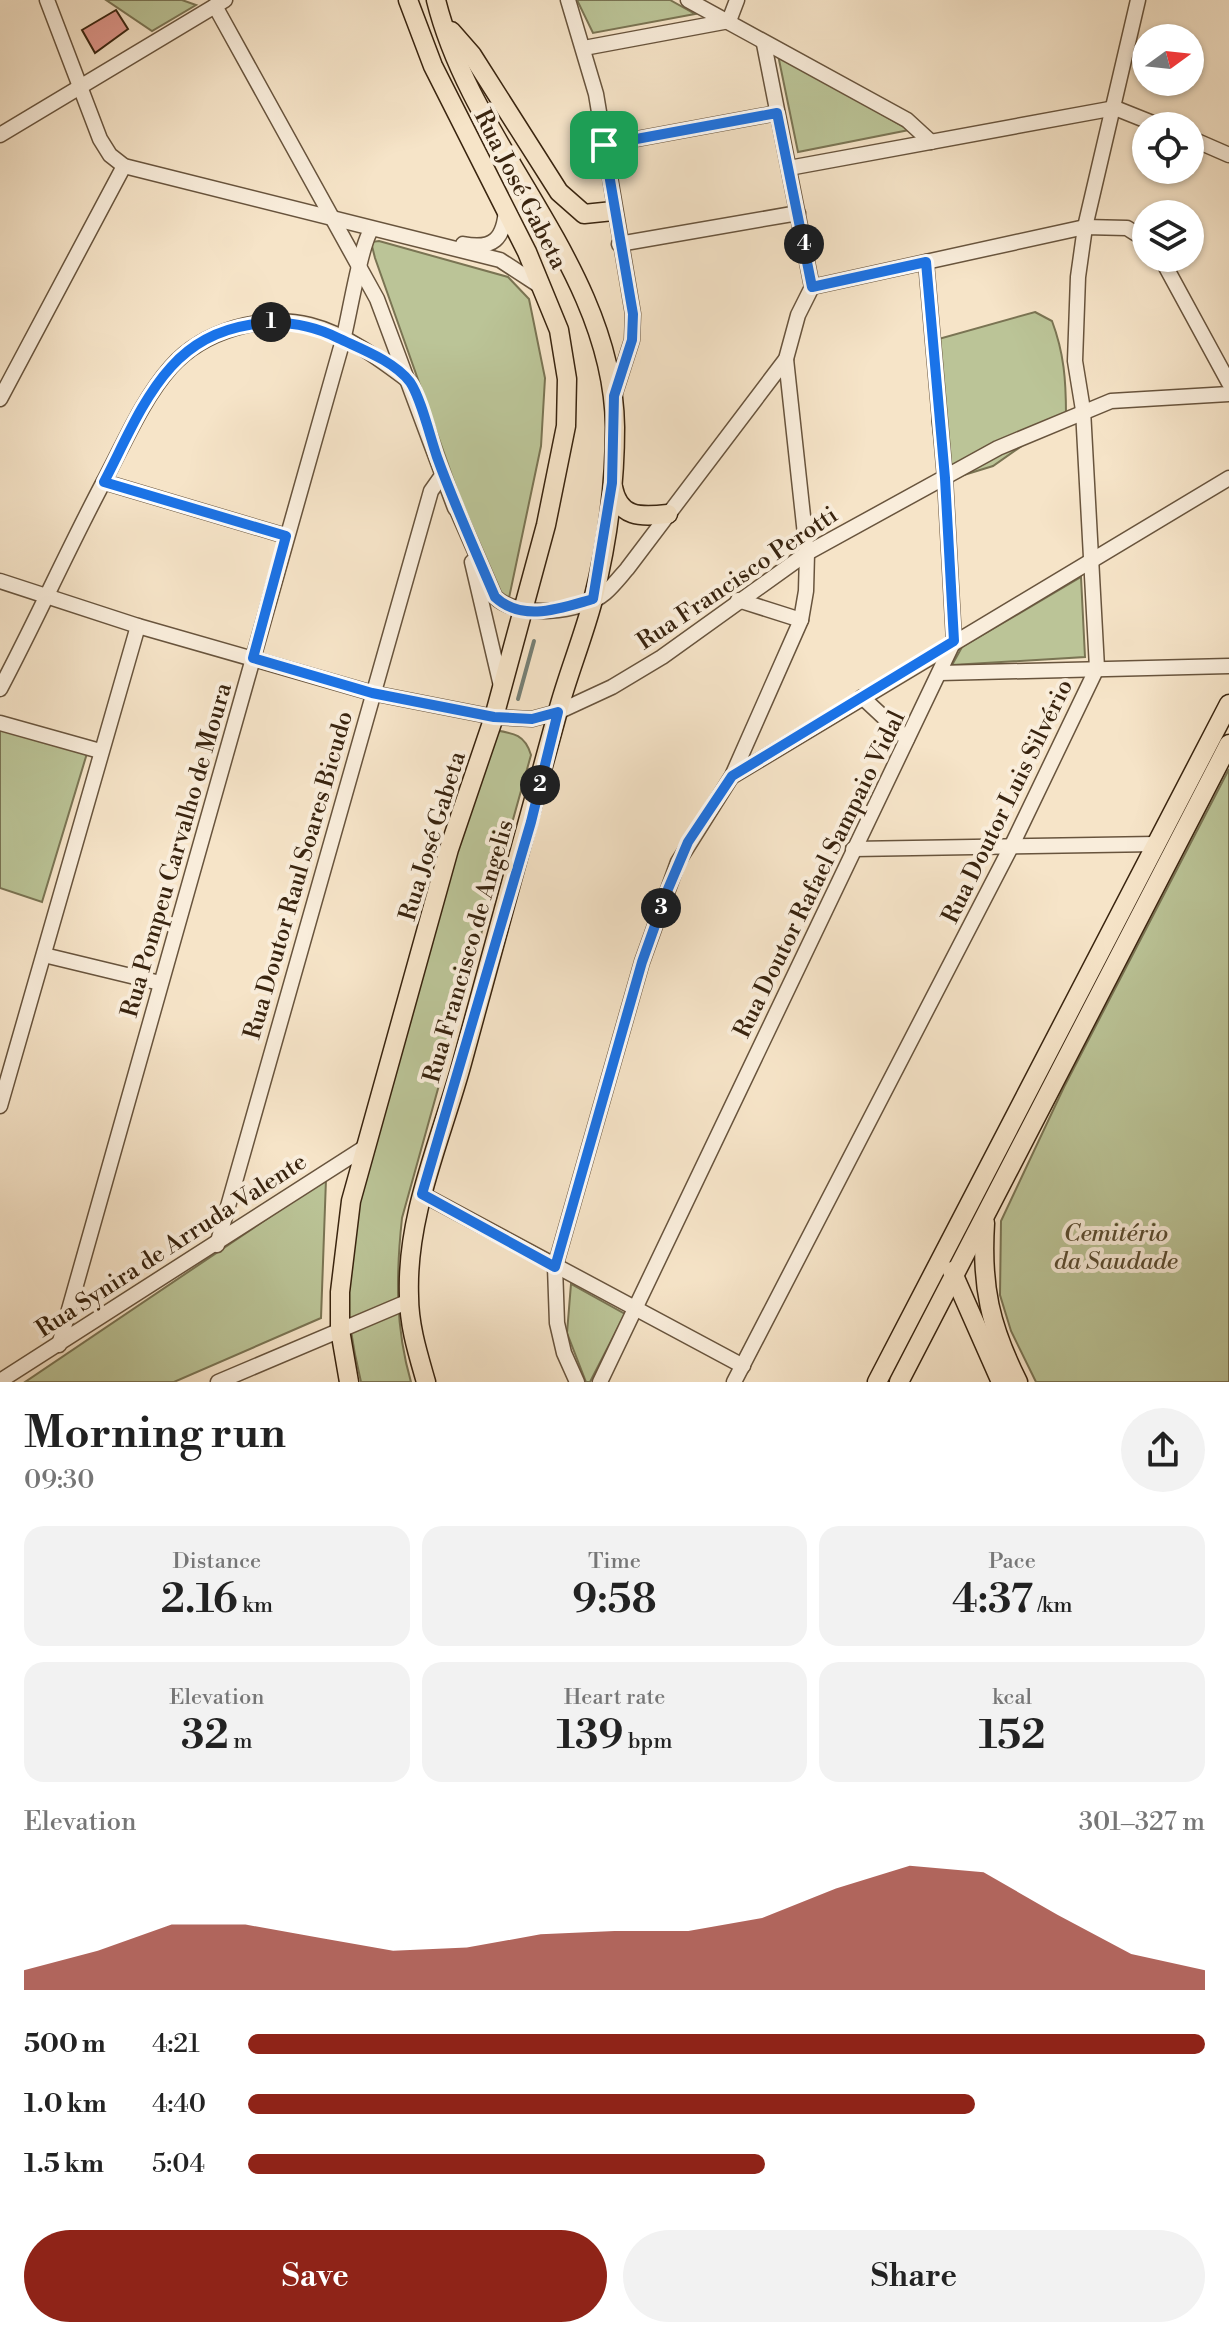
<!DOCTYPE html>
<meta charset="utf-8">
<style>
:root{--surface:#fff;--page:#f2f2f2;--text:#222;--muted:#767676;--accent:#8f2418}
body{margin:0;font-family:"Libre Bodoni",serif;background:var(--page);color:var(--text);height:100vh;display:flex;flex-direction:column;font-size:30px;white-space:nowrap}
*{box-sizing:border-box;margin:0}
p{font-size:26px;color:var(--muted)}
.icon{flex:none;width:44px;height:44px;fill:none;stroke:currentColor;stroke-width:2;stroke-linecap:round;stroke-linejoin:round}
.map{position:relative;height:1382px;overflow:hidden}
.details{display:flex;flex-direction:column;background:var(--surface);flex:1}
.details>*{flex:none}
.needle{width:52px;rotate:75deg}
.fabs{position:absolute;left:1132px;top:24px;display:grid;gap:16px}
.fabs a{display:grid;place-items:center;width:72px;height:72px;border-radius:50%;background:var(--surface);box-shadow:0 2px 6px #0004;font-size:40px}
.pin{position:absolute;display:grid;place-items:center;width:68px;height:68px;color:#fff;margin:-34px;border-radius:16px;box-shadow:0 4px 12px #0006}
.km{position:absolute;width:40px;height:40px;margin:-20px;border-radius:50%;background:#222;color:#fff;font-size:22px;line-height:40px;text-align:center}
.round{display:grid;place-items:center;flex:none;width:84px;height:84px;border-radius:42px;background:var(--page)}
.summary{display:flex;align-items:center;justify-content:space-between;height:136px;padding:0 24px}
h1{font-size:44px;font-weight:600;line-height:60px}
.stats{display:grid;grid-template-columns:repeat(3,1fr);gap:12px;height:136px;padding:8px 24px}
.stats div{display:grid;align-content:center;border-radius:20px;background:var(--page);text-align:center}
.stats b{font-size:40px;font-weight:600}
.stats small{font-size:22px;font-weight:400}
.stats p{font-size:22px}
.chart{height:224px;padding:16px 24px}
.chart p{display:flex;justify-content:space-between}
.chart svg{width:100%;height:144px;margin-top:8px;fill:var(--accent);opacity:.7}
.primary-button{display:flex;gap:16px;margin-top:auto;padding:16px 24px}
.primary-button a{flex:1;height:92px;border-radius:48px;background:var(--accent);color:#fff;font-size:32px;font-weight:600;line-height:92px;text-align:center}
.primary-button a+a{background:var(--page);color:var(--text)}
ul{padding:0 24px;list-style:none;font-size:26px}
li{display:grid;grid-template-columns:128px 96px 1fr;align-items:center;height:60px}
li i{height:20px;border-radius:10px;background:var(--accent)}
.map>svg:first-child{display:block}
</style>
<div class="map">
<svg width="1229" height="1382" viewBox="0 0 1229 1382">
<rect width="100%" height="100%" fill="#f6e4c8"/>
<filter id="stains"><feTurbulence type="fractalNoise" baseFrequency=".0025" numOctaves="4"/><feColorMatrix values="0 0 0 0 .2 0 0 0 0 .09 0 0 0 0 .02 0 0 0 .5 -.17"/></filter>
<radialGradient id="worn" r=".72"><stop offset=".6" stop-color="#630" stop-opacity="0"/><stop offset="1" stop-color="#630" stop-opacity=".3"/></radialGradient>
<g fill="#bbc497" stroke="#7a7453" stroke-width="2">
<polygon points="106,0 182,0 196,5 152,31"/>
<polygon points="577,0 670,0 695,14 593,33"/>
<polygon points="778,55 909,130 798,152"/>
<polygon points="379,241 508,277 529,299 545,378 541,446 509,598 501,597 490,583 375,258 371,242"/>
<path d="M1035,312L1052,321C1064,353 1066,380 1066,415L993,466L954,478L935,444L932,421L935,340Z"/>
<polygon points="1081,577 1085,657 952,665 962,647"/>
<polygon points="0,727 88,750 42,902 0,888"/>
<path d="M493,730C513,733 525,734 531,755L402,1218C396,1274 395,1327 411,1382H361C349,1332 343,1286 345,1235L486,736Z"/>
<polygon points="1229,769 1229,1382 1036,1382 1011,1331 1000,1295 1001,1221 1064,1087"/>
<polygon points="326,1179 321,1318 174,1382 25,1382"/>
<polygon points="571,1284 625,1314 590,1382 586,1382 567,1333"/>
</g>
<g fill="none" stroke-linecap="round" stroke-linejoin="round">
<polyline stroke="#768076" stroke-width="4" points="518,699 534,641"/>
</g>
<polygon fill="#df968b" stroke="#39240f" stroke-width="2" points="116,10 128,29 95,53 82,30"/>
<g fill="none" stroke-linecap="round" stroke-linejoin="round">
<defs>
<g id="minor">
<polyline points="47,0 100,139 110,155 124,166 500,260 540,286"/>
<polyline points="568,0 596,94 633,314 632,340 614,396"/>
<polyline points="688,0 907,120 931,142"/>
<polyline points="215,6 377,299 455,508"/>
<polyline points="764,44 812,287"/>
<polyline points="584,48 729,21 737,0"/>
<polyline points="0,135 225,0"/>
<polyline points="1190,138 1229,155"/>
<polyline points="604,145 777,113"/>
<polyline points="789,168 1115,108 1160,126"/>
<path d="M463,244C493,250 504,239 506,209"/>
<polyline points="619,244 798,213"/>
<polyline points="1161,258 1229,383"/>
<polyline points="0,399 124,166"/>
<polyline points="104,482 286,536"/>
<path d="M453,501L495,597C518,619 582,613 605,593C613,586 620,577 627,569L786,359L798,315L812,287L1085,227L1127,228L1146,240"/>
<polyline points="472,562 501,686"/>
<polyline points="0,581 138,626 372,693 494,717 532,719 558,712 612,687 662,657 807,553 998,448 1111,401 1229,394"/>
<polyline points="738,600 801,620"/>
<polyline points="940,673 1229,666"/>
<path d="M0,689C36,621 67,551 103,483C124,444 142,400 171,367C203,331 263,313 310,325C346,334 381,360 410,382"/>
<polyline points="862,697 907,739"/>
<polyline points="0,723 100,751"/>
<polyline points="733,776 1229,478"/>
<polyline points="853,849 1156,844"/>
<polyline points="44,955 160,983"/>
<polyline points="0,1106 138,626"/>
<polyline points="422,1194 743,1366"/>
<polyline points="217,1245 431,491 443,474"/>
<path d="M59,1345L343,340C349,318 361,241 372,229"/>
<polyline points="0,1381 367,1146"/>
<polyline points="218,1382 409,1301"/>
<polyline points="577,1382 564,1353 557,1323 555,1267 642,962 678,862 732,776 801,620 806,591 807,553 786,359"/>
<polyline points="600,1382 954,641 945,478 926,262"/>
<polyline points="734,1382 1012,845 1097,668 1083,410 1075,361 1078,277 1085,227 1138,0"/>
</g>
<g id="major">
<polyline points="451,31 472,55 559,192 584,214 613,211"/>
<path d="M613,487C619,518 640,517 668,514"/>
<path d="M985,1223C981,1286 990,1326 1018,1382"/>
<polyline points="952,1271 1001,1382"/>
<polyline points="349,1382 340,1330 340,1292 351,1201 449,849 494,717 546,525 566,426 567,379 559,330 527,252 433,66 408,0"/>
<path d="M426,1382C418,1354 409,1326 409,1296C406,1215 441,1140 462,1063C494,946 526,829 558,711C568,674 583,638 593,600C607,545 615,484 615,427C613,267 473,150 436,0"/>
<polyline points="877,1382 1229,704"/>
<polyline points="899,1382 1229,744"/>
</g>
</defs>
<use href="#minor" stroke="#68543d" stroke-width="17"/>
<use href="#major" stroke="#39240f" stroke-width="21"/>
<use href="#minor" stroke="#f9eddb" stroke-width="14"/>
<use href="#major" stroke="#f6e4c8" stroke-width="18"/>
</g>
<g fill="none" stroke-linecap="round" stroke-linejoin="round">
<defs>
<path id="route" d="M777,113L812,287L926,262L945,478L954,641L732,776L688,842L668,889L642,962L555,1267L422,1194L531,822L558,712L532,719L494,717L372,693L253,658L286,536L104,482C124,444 142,399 171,367C213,320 284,311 338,338C361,349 394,361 410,382C421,398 430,437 437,457C454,504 475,550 495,597C523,623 561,608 593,599L612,483L614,396L632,340L633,314L604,145Z"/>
</defs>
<use href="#route" stroke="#fff" stroke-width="16"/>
<use href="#route" stroke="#1a73e8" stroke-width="10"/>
</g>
<g text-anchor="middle" stroke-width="8" stroke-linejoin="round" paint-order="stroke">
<g font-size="24" fill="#39240f" stroke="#f9eddb">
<text transform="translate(521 189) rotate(63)" y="8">Rua José Gabeta</text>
<text transform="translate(737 578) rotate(-34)" y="8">Rua Francisco Perotti</text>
<text transform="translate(1007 801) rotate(-64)" y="8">Rua Doutor Luis Silvério</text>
<text transform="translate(432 836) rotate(-73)" y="8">Rua José Gabeta</text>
<text transform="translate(176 850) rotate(-74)" y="8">Rua Pompeu Carvalho de Moura</text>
<text transform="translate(819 874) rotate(-64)" y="8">Rua Doutor Rafael Sampaio Vidal</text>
<text transform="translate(298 875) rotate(-74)" y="8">Rua Doutor Raul Soares Bicudo</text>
<text transform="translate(468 951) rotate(-74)" y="8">Rua Francisco de Angelis</text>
<text transform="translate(171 1245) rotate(-33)" y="8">Rua Synira de Arruda Valente</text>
</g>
<g font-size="24" font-style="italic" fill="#5a4c31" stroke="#f9eddb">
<text x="1116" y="1241">Cemitério<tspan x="1116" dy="28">da Saudade</tspan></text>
</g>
</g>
<rect width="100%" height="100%" filter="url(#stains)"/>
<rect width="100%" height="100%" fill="url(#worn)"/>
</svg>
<div class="fabs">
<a><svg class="needle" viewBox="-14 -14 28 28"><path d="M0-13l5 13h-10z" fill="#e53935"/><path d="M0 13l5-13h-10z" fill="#767676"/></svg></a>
<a><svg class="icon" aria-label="locate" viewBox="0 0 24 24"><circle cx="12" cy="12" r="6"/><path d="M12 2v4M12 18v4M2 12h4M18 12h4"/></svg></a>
<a><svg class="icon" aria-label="layers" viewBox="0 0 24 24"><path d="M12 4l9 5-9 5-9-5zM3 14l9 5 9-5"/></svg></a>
</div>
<div class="pin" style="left:604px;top:145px;background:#1e9e55"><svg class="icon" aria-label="arrive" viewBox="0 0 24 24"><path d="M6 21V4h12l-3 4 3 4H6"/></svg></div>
<b class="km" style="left:271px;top:322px">1</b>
<b class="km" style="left:540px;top:785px">2</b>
<b class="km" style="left:661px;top:908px">3</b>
<b class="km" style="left:804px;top:244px">4</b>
</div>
<section class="details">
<div class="summary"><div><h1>Morning run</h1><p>09:30</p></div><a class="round"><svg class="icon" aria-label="share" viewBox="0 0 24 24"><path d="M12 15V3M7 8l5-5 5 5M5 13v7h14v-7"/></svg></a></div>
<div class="stats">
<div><p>Distance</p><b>2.16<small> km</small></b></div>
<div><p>Time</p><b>9:58</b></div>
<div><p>Pace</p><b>4:37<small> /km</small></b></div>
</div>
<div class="stats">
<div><p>Elevation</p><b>32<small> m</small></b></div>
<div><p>Heart rate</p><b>139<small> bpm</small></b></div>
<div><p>kcal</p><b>152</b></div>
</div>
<div class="chart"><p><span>Elevation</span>301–327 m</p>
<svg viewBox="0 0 160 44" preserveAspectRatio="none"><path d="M0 44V38L10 32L20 24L30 24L40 28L50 32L60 31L70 27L80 26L90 26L100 22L110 13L120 6L130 8L140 21L150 33L160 38V44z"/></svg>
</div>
<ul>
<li><b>500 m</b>4:21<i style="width:100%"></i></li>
<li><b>1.0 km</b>4:40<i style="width:76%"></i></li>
<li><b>1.5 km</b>5:04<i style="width:54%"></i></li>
</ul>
<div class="primary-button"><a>Save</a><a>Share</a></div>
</section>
